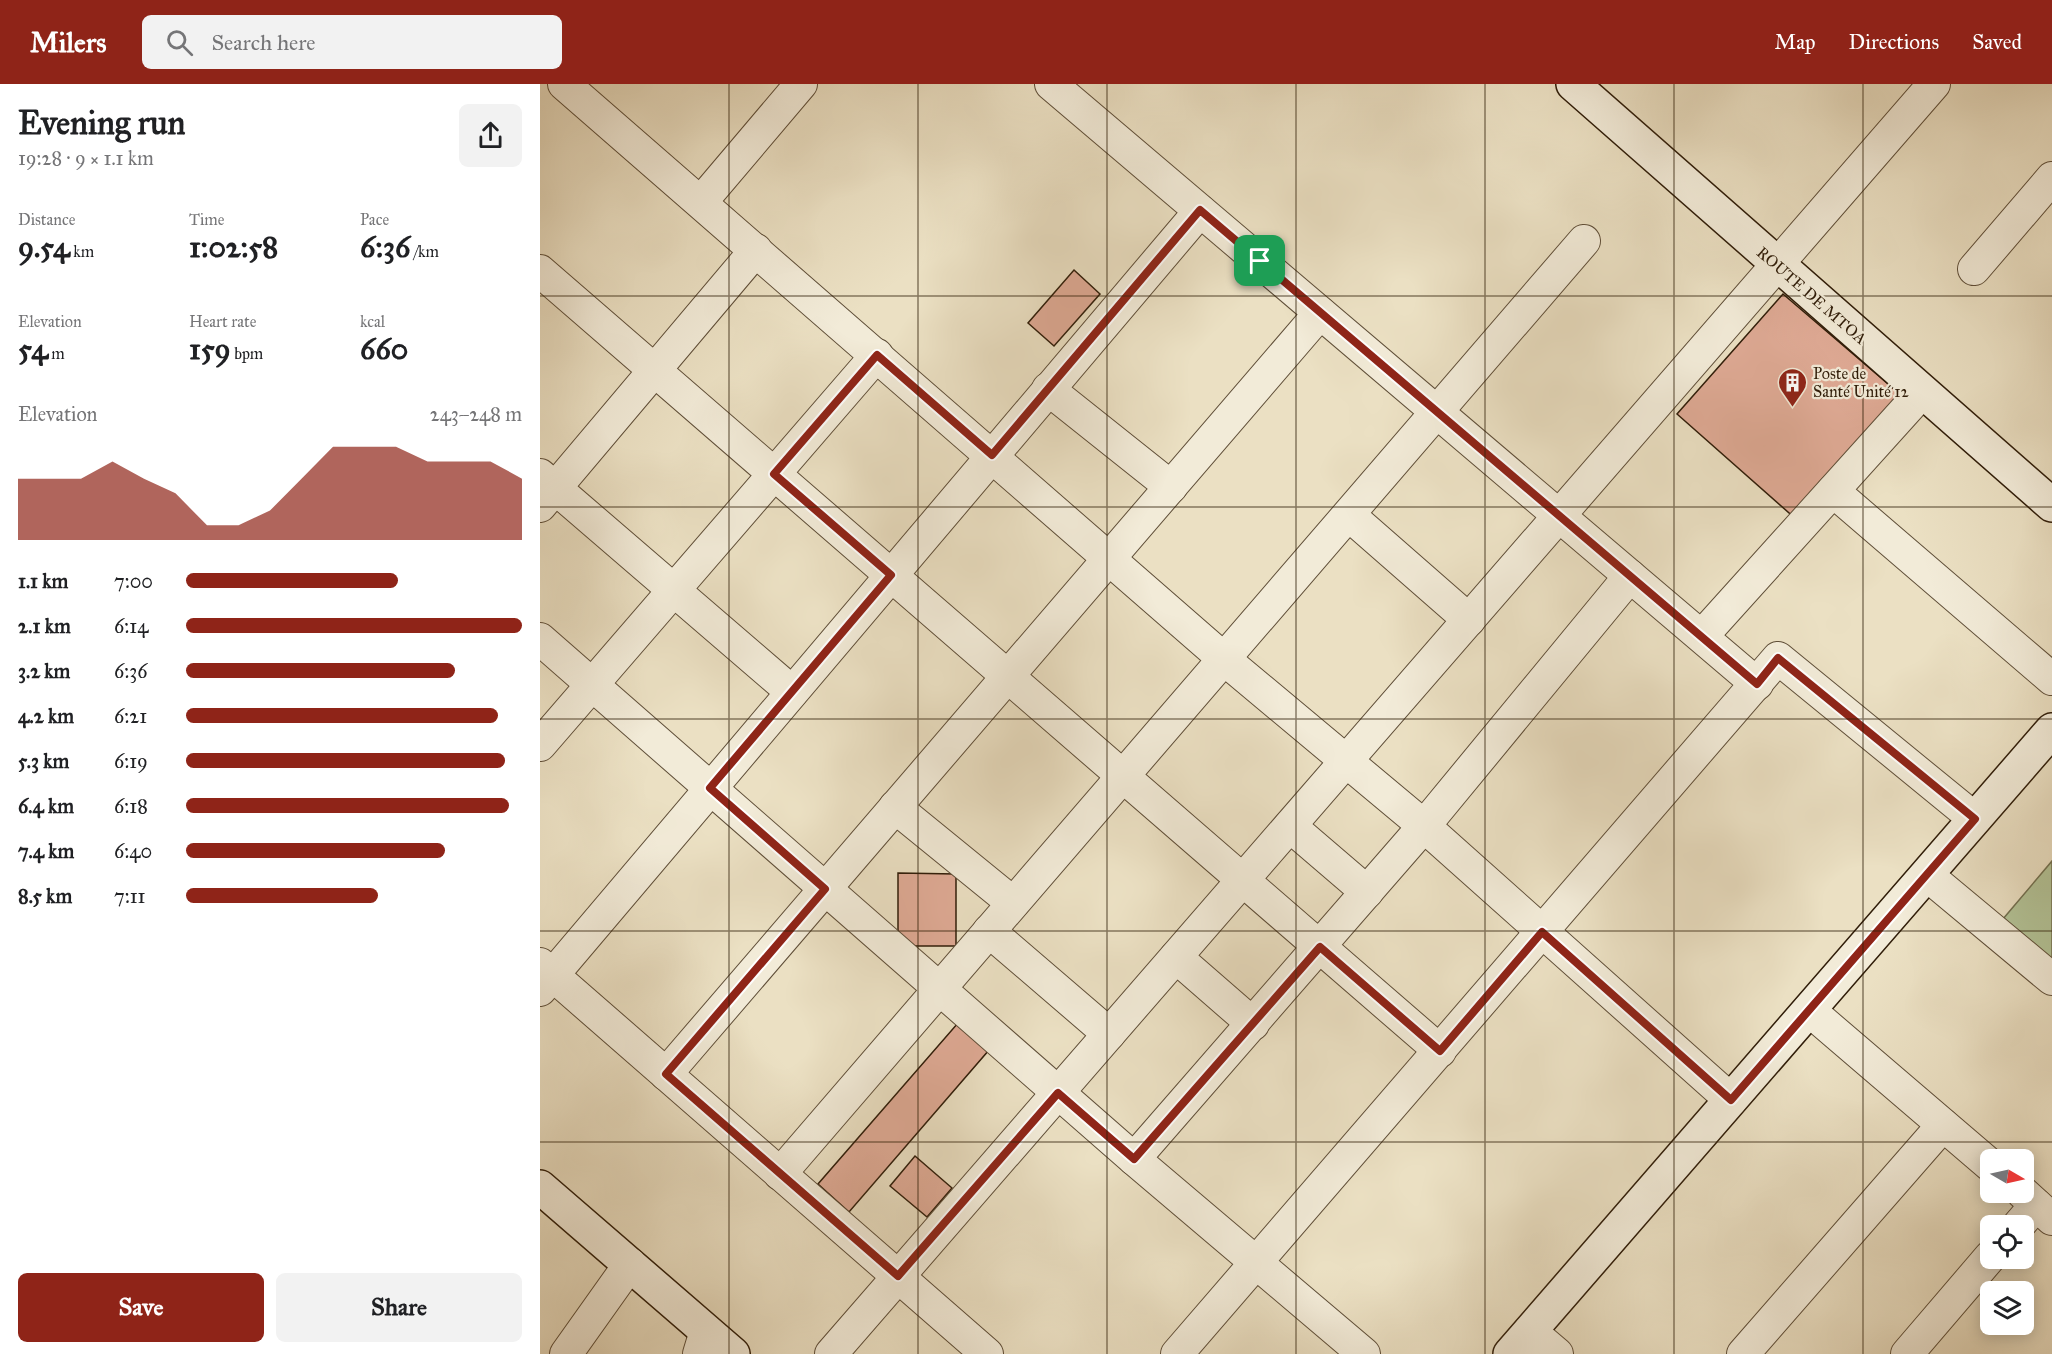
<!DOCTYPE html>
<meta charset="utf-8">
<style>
:root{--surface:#fff;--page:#f2f2f2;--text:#202124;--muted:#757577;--accent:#8f2418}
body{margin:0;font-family:"IM FELL Great Primer",serif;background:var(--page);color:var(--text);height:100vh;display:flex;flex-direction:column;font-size:22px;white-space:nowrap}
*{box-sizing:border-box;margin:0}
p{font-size:20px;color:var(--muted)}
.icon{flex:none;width:33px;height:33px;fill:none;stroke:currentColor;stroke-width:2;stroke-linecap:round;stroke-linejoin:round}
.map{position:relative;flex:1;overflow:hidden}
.drawer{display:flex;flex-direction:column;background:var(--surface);width:540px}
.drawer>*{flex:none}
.needle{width:39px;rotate:99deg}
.tools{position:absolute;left:1440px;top:1065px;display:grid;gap:12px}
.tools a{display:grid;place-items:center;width:54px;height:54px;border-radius:9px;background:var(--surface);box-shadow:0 3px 15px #0003;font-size:30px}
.pin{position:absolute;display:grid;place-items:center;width:51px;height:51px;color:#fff;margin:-26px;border-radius:12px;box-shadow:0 3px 9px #0006}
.round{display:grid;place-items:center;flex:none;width:63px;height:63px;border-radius:9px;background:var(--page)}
.summary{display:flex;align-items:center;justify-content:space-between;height:102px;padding:0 18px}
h1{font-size:33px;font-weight:700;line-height:45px}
.figures{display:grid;grid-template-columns:repeat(3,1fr);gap:9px;height:102px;padding:6px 18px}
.figures div{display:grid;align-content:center}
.figures b{font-size:30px;font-weight:700}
.figures small{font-size:16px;font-weight:400}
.figures p{font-size:16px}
.chart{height:168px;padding:12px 18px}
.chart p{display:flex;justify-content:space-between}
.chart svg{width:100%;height:108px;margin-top:6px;fill:var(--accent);opacity:.7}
.primary-button{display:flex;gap:12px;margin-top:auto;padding:12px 18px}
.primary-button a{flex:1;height:69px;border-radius:9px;background:var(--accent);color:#fff;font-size:24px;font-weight:700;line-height:69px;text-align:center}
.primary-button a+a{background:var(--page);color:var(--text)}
ul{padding:0 18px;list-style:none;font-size:20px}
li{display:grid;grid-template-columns:96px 72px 1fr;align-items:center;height:45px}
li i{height:15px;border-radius:8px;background:var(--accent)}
header{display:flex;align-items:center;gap:36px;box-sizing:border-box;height:84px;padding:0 30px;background:var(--accent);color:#fff}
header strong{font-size:28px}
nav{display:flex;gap:33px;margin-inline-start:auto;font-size:21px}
.search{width:420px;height:54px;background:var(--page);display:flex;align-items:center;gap:15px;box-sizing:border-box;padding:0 21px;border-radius:9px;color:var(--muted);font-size:22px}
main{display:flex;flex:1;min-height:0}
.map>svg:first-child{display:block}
</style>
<header>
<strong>Milers</strong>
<div class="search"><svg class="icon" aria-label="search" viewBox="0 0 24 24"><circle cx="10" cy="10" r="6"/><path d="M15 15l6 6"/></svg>Search here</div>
<nav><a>Map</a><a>Directions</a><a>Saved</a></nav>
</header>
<main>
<section class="drawer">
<div class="summary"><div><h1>Evening run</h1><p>19:28 · 9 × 1.1 km</p></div><a class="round"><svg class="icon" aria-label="share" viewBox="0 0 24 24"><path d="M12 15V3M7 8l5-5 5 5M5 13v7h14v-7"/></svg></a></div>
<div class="figures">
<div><p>Distance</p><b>9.54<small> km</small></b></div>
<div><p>Time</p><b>1:02:58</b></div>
<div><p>Pace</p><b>6:36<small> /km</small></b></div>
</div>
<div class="figures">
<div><p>Elevation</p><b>54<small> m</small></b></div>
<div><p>Heart rate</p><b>159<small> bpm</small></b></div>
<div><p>kcal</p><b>660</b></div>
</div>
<div class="chart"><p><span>Elevation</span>243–248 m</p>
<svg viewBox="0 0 160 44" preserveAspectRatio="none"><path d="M0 44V19L10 19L20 19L30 12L40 19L50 25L60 38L70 38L80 32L90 19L100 6L110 6L120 6L130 12L140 12L150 12L160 19V44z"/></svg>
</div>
<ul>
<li><b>1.1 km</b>7:00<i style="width:63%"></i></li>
<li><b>2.1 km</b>6:14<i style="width:100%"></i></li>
<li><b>3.2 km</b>6:36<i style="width:80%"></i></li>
<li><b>4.2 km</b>6:21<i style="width:93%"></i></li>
<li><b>5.3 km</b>6:19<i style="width:95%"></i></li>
<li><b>6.4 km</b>6:18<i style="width:96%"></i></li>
<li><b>7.4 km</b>6:40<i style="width:77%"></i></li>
<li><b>8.5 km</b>7:11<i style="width:57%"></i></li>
</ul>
<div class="primary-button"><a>Save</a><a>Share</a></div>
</section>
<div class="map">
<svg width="1512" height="1270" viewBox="0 0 1512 1270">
<rect width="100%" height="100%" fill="#ebe0c3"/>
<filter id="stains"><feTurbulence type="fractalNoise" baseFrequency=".00333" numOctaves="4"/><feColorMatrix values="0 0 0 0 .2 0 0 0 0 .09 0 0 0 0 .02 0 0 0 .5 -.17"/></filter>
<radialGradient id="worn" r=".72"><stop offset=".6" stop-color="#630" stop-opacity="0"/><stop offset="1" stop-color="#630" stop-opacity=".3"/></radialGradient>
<polygon fill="#b3c397" stroke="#727050" stroke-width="1.5" points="1512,777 1512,876 1463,835"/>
<g fill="#dfaa95" stroke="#301d09" stroke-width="1.5">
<polygon points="534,186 560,210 514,262 488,239"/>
<polygon points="1243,210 1368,317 1257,436 1137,330"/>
<polygon points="358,789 416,790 416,862 358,862"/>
<polygon points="418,939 449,966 309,1128 278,1100"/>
<polygon points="375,1072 412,1104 387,1133 350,1102"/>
</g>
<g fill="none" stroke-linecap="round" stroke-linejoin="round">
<defs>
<g id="street">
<polyline points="24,0 684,575 884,742 1191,1016"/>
<polyline points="511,0 1217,600"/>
<polyline points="161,118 261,0"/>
<polyline points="1434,185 1512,94"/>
<polyline points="0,187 900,967"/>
<polyline points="508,305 631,403"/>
<polyline points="0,391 252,608"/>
<polyline points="1293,407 1512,595"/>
<polyline points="0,422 216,166"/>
<polyline points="809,431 929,536"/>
<polyline points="1162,552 1382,308"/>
<polyline points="0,555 594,1075 824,1270"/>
<polyline points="0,661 337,271"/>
<polyline points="355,723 473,819"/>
<polyline points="750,742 827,808"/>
<polyline points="1387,791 1512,895"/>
<polyline points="449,847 569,950"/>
<polyline points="636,873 713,940"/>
<polyline points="0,880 447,1270"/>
<polyline points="0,906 660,127"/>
<polyline points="1269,926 1450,1081"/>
<polyline points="126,990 780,229"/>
<polyline points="594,1075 884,742 1090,492"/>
<polyline points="240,1090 1044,157"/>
<polyline points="1482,1108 1512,1135"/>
<polyline points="1478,1142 1496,1121"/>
<polyline points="990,1247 1017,1270"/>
<polyline points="26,1270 90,1180"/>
<polyline points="159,1270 166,1247"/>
<polyline points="291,1270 1394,0"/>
<polyline points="637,1270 1238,574 1435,735"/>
<polyline points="1203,1270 1403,1041"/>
<polyline points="1367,1270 1450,1173"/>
</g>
<g id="secondary">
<polyline points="1033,0 1512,421"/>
<polyline points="0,1103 193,1270"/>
<polyline points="970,1270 1512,646"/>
</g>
</defs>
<use href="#street" stroke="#5f4e38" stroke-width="34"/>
<use href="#secondary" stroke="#301d09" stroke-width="36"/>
<use href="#street" stroke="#f2ebd8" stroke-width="32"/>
<use href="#secondary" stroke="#f2ebd8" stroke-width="33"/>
</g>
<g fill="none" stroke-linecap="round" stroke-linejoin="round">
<defs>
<polygon id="route" points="660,126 1217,600 1238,574 1435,735 1191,1016 1002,848 900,967 780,863 594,1075 518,1009 358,1192 126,990 285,805 170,704 351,491 234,390 337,271 452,371"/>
</defs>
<use href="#route" stroke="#fff" stroke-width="12"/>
<use href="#route" stroke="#8f2418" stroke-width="8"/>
</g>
<path fill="none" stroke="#301d09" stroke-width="1.5" stroke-opacity="0.55" d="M189,0V1270M378,0V1270M567,0V1270M756,0V1270M945,0V1270M1134,0V1270M1323,0V1270M0,212H1512M0,423H1512M0,635H1512M0,847H1512M0,1058H1512"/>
<defs>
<symbol id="building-pin" viewBox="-11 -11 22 30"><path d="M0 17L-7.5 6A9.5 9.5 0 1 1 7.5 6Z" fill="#8f2418" stroke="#f2ebd8"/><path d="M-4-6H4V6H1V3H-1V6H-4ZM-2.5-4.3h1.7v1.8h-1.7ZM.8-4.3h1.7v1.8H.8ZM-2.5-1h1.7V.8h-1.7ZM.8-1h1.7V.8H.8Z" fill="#fff"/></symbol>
</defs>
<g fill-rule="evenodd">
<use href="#building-pin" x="1236" y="282" width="33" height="45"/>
</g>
<g text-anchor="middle" stroke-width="4.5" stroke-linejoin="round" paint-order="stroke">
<g font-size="16" fill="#301d09" stroke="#f2ebd8">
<text transform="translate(1272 211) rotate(41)" y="6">ROUTE DE MTOA</text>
</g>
<g font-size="16" fill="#301d09" stroke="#f2ebd8" text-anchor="start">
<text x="1273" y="295">Poste de<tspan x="1273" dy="18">Santé Unité 12</tspan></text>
</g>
</g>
<rect width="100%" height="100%" filter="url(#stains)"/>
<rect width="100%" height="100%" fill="url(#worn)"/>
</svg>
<div class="tools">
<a><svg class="needle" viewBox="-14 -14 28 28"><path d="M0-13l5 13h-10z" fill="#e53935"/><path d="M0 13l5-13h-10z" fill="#757577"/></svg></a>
<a><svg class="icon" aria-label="locate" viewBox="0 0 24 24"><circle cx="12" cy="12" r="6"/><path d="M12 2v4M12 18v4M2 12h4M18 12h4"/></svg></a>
<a><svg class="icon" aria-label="layers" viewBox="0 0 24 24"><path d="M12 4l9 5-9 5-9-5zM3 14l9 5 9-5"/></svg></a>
</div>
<div class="pin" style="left:720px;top:177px;background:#1e9e55"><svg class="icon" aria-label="arrive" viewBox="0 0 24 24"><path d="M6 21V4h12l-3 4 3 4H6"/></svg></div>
</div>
</main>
